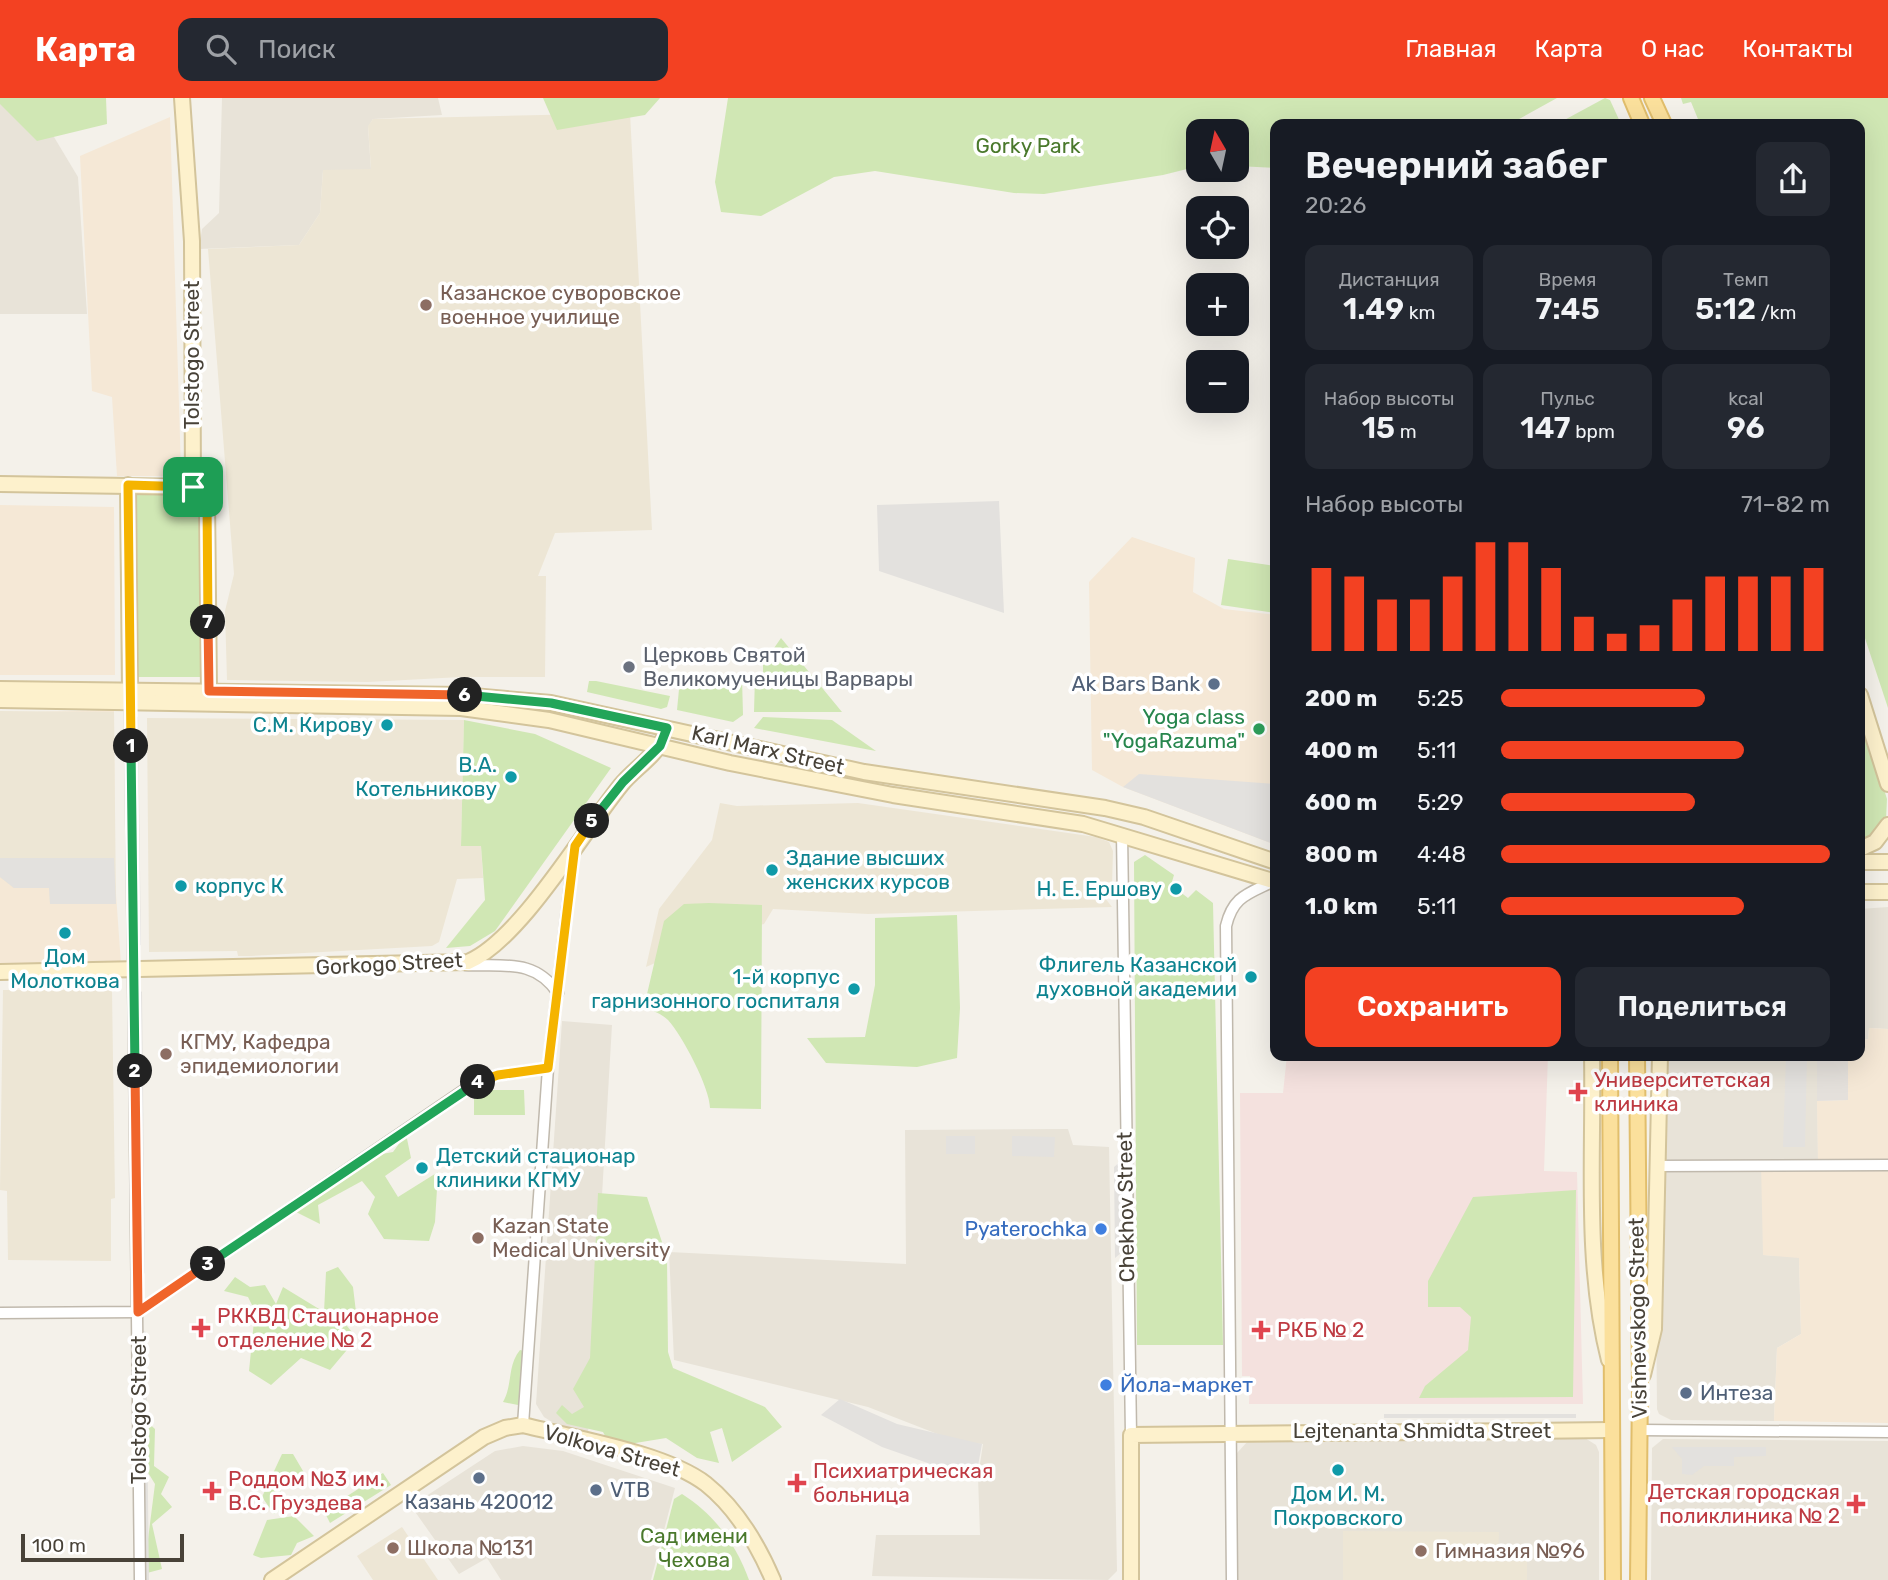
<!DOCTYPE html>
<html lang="ru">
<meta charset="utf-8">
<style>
:root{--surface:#171b24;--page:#242831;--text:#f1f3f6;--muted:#9ea1a6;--accent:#f34122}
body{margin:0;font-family:Rubik,sans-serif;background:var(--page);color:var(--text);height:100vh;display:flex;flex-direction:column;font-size:26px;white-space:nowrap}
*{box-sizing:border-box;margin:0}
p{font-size:23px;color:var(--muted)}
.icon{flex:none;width:38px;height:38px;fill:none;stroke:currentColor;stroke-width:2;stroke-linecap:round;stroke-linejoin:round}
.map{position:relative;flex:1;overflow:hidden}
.details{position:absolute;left:1270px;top:21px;width:595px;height:942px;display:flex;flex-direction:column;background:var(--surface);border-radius:14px;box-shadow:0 7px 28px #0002}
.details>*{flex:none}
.needle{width:46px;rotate:351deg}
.controls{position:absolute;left:1186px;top:21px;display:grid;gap:14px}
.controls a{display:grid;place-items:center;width:63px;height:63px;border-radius:14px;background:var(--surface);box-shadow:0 7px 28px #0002;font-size:35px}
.scale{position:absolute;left:21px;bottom:18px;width:163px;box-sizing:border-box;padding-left:7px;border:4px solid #484238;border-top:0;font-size:19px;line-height:24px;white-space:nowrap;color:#484238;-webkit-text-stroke:5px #fff;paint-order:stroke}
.pin{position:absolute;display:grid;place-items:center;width:60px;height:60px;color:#fff;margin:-30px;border-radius:14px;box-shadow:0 4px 10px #0006}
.km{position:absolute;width:35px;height:35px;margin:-18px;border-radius:50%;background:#222;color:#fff;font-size:19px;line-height:35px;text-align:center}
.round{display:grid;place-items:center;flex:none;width:74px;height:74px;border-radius:14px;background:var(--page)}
.overview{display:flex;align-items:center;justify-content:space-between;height:119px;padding:0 35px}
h1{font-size:38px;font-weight:600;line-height:52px}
.metrics{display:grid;grid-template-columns:repeat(3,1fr);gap:10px;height:119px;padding:7px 35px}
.metrics div{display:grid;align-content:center;border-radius:14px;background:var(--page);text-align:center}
.metrics b{font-size:30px;font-weight:600}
.metrics small{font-size:19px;font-weight:400}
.metrics p{font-size:19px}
.chart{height:196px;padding:14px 35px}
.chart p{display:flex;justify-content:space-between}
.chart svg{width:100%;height:126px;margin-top:7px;stroke:var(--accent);stroke-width:6}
.primary-button{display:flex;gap:14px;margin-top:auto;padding:14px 35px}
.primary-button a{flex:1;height:80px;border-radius:14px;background:var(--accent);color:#fff;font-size:28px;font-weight:600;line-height:80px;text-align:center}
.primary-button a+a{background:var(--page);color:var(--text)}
ul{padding:0 35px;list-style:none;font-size:23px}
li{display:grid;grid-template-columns:112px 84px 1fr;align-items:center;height:52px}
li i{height:18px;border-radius:9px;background:var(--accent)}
header{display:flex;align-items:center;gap:42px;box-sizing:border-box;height:98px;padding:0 35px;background:var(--accent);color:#fff}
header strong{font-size:33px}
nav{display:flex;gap:38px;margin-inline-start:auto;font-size:24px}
.search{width:490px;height:63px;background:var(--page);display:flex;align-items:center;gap:18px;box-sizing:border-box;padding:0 24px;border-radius:14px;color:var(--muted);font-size:26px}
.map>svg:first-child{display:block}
</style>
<header>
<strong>Карта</strong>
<div class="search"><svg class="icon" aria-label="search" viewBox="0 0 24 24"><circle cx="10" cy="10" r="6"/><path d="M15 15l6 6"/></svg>Поиск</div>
<nav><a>Главная</a><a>Карта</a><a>О нас</a><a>Контакты</a></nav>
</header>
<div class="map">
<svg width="1888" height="1482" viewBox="0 0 1888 1482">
<rect width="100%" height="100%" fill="#f4f1ea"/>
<g fill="#e8e3d8">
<polygon points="0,0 8,0 54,39 78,79 87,216 0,216"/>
<polygon points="222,0 438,0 442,17 373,21 368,29 371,72 323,72 320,115 299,147 199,151 202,131 219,115"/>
<polygon points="1888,809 1888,931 1869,930 1868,941 1860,942 1860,811"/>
<polygon points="562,923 612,927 588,1336 562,1330 544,1319 536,1306"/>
<polygon points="1668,957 1817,957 1818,1064 1763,1157 1799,1159 1801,1236 1777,1250 1774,1323 1671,1322 1659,1316 1657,1311 1656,1202 1664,1085"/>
<polygon points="1068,1031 1073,1047 1109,1049 1117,1473 1108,1482 872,1478 876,1437 980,1437 978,1379 983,1346 958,1344 868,1309 674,1262 669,1154 906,1166 905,1032"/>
<polygon points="1585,1340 1596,1347 1599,1354 1599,1482 1238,1482 1237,1355 1248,1343"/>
<polygon points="1663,1341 1888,1343 1888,1482 1651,1482 1652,1350"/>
<polygon points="523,1348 563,1353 675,1390 651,1482 501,1482 487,1460 459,1476 411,1408 495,1353"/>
</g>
<g fill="#f5e8d6">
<polygon points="170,19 181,372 171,378 117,378 112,299 92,293 80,58"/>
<polygon points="0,407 114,409 115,577 0,577"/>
<polygon points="1132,439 1195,460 1193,494 1224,511 1276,517 1276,747 1123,689 1092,672 1089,484"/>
<polygon points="114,612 115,782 121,866 0,865 0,615"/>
<polygon points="1869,930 1888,931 1888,1325 1774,1323 1777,1250 1801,1236 1799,1160 1763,1157 1761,1065 1818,1063 1817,1003 1848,1002 1848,957 1860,957 1860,942 1868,941"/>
</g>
<polygon fill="#e4e0db" points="1817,957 1848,957 1848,1002 1817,1003"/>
<g fill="#ede6d5">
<polygon points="630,15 652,432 555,435 538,478 546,478 545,579 461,579 368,584 227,582 225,513 234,476 208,151 299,147 320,115 323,72 371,71 368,28 373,21"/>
<polygon points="0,613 114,614 116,806 50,806 49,790 14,790 0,779"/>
<polygon points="147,620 464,622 461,748 481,748 483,780 457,781 439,844 432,848 251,858 238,858 237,853 149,854"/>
<polygon points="720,705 737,708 858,705 1096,739 1109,744 1113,753 1112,789 1105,800 1112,809 868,816 773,811 764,826 719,837 646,869 659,811 712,742"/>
<polygon points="3,892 112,892 115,1100 111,1101 111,1163 8,1162 7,1093 0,1092"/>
<polygon points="402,1429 438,1482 373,1482 357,1458"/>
<polygon points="1343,1433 1499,1434 1498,1463 1527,1463 1527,1482 1343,1482"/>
</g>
<polygon fill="#f4e1de" points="1287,957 1548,957 1544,1073 1577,1074 1583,1306 1249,1306 1250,1278 1242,1278 1240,995 1283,995"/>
<g fill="#d0e7b4">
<polygon points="0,0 106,0 107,26 37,43 0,6"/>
<polygon points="543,0 660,0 645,17 557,32"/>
<polygon points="728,0 1557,0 1510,26 1276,26 1276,70 1237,68 1237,33 1199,33 1199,68 1163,77 1044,96 1014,95 875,73 834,79 761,118 721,114 715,84"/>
<polygon points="1605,0 1610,2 1621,26 1557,26"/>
<polygon points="1681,0 1888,0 1888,610 1860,525 1860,26 1700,26 1691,4 1683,6"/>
<polygon points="136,396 190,397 200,402 204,579 133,579 131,401"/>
<polygon points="1228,461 1276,468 1276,515 1221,507"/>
<polygon points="781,540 842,614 754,614 755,578 763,578 763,566"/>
<polygon points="742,580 743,617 733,624 677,612 680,581"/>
<polygon points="589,583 596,583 670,598 667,609 661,611 587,594"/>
<polygon points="1860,613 1887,701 1886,722 1874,739 1860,740"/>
<polygon points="763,619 832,622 876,653 754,630"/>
<polygon points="464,622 535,636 611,670 495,833 470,848 446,850 485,802 481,748 461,748"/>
<polygon points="1145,757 1174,777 1171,787 1188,800 1196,792 1213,805 1223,1247 1137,1247 1134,764"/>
<path d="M709,805L762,807L761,1011L710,1010C710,990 682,937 668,922C662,916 651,912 644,909L664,823L684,806Z"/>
<polygon points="957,817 960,910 957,960 917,969 826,965 807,940 865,939 875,887 875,820"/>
<polygon points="474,992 524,992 525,1017 474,1017"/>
<polygon points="406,1036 411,1060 385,1078 398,1099 438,1074 435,1124 429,1143 384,1141 368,1116 375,1099 362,1083 318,1107 320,1126 292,1112 365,1059 393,1054"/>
<polygon points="1576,1092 1573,1299 1419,1300 1425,1288 1468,1252 1471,1219 1460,1209 1428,1209 1428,1183 1473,1099"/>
<polygon points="598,1095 647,1099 667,1159 668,1254 673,1270 765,1309 782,1329 732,1364 722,1330 710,1334 719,1365 697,1360 666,1340 611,1349 603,1334 567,1326 556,1315 562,1307 572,1316 584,1309 573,1291 590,1260"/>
<polygon points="338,1169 353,1189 356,1214 342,1222 357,1240 330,1272 301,1260 271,1287 249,1273 255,1213 248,1199 224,1193 235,1179 250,1189 265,1187 276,1206 283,1189 324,1214 326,1174"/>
<path d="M520,1252L532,1255L530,1283L518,1307L503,1304C513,1286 507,1268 520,1252Z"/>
<polygon points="145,1322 155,1331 154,1368 169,1379 161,1396 172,1409 152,1426 162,1471 147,1475 146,1457 155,1386 144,1368"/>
<polygon points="282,1356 293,1356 306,1378 280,1391 286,1409 274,1416 262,1399"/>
<polygon points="383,1375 391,1387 330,1425 324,1413"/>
<path d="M682,1396C714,1416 736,1446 749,1482H653L674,1401Z"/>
<polygon points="294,1418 314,1438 297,1445 291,1457 261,1460 253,1457 267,1422"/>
</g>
<g fill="#e3e1de">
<polygon points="999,403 1004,515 879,473 877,407"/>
<polygon points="130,617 138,619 141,847 133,849"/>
<polygon points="1139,676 1276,686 1276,747 1123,689"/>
<polygon points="0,760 114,760 116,806 50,806 49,790 14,790 0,779"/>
<polygon points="134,888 142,894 145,1175 138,1180"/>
<polygon points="1786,957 1807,957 1805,1049 1783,1049"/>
<rect x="946" y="1038" width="29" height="18"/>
<polygon points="1012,1038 1055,1039 1054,1059 1012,1058"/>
<polygon points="1121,1063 1121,1155 1115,1160 1114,1069"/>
<polygon points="138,1231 146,1234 149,1482 140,1482"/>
<polygon points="840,1301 897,1326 982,1346 977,1373 939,1369 882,1349 821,1317"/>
<rect x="1384" y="1316" width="192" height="4"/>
<polygon points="1672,1349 1766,1349 1766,1358 1734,1359 1734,1368 1704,1368 1692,1377 1682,1376 1682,1361"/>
</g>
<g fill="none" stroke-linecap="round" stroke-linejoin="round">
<defs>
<g id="street">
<polyline points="130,601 140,1482"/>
<polyline points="1122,736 1131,1337"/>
<path d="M465,867C504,869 534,860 558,895"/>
<polyline points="1657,1068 1888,1067"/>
<polyline points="0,1215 138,1214 471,987 498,977 548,970"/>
<polyline points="523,1327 548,970 574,752"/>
<polyline points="1640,1332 1888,1334"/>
<path d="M1232,1482L1226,828C1233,798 1248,796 1274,783"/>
</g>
<g id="secondary">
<polyline points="182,0 192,143 193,389 207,403 209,593"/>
<polyline points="0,386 193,389"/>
<polyline points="128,387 130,592"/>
<polyline points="0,591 461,597 551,605 864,674 1105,710 1144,719 1276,764"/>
<polyline points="1860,597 1888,686"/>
<polyline points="0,602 461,610 549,622 730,665 893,697 1083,726 1276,784"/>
<polyline points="1860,751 1875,744 1888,727"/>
<polyline points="1860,764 1888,764"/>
<polyline points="1860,794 1888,794"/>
<path d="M0,874L468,864C520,842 583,734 621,687C633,672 653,660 661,644"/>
<path d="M1592,957C1594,1058 1584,1164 1609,1262"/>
<polyline points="1643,1277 1654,1231 1660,957"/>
<path d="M272,1482L484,1339L505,1330L523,1327C574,1340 666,1355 706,1386C736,1410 758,1447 773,1482"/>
<polyline points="1131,1482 1131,1337 1611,1332"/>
</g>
<g id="primary">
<polyline points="1631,0 1642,26"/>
<polyline points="1652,0 1664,26"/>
<polyline points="1610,957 1613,1482"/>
<polyline points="1637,957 1640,1288 1638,1482"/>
</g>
</defs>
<use href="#street" stroke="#c0b9ad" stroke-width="13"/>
<use href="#secondary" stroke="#d3c49b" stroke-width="18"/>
<use href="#primary" stroke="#e1be6c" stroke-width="18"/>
<use href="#street" stroke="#fff" stroke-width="10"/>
<use href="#secondary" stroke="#fdf1cc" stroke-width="14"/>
<use href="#primary" stroke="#fbe09c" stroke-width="14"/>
</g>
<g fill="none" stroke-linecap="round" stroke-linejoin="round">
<defs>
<polyline id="split-1" points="131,648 128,387 193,389"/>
<polyline id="split-2" points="131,648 135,973"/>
<polyline id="split-3" points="135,973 138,1214 208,1166"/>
<polyline id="split-4" points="208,1166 478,984"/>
<polyline id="split-5" points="478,984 498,977 548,970 575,748 592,723"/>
<polyline id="split-6" points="465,597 551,605 667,630 660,648 623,684 592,723"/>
<polyline id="split-7" points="208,524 209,593 465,597"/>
<polyline id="split-8" points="193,389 207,403 208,524"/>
</defs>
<use href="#split-1" stroke="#fff" stroke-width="14"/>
<use href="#split-2" stroke="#fff" stroke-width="14"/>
<use href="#split-3" stroke="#fff" stroke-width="14"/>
<use href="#split-4" stroke="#fff" stroke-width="14"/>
<use href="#split-5" stroke="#fff" stroke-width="14"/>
<use href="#split-6" stroke="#fff" stroke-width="14"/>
<use href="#split-7" stroke="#fff" stroke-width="14"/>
<use href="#split-8" stroke="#fff" stroke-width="14"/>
<use href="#split-1" stroke="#f5b400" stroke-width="9"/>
<use href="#split-2" stroke="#22a559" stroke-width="9"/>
<use href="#split-3" stroke="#f0652b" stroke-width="9"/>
<use href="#split-4" stroke="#22a559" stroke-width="9"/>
<use href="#split-5" stroke="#f5b400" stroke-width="9"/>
<use href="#split-6" stroke="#22a559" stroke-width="9"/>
<use href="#split-7" stroke="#f0652b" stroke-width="9"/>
<use href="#split-8" stroke="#f5b400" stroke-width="9"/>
</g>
<g fill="#8d6e63" stroke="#fff" stroke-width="2.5">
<circle cx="426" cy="207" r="7"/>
<circle cx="166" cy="956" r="7"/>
<circle cx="478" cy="1140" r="7"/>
<circle cx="393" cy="1450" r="7"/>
<circle cx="1421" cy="1453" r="7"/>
</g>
<circle fill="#6b7280" stroke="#fff" stroke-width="2.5" cx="629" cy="569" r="7"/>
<g fill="#5c6f8a" stroke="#fff" stroke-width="2.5">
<circle cx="1214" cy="586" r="7"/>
<circle cx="1686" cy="1295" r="7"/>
<circle cx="479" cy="1380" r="7"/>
<circle cx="596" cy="1392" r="7"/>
</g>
<g fill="#0f9aa8" stroke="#fff" stroke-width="2.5">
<circle cx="387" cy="627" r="7"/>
<circle cx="511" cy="679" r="7"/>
<circle cx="772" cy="772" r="7"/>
<circle cx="181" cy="788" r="7"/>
<circle cx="1176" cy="791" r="7"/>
<circle cx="65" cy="835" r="7"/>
<circle cx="1251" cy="879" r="7"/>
<circle cx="854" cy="891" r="7"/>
<circle cx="422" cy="1070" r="7"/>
<circle cx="1338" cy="1372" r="7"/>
</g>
<circle fill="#2e9e5b" stroke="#fff" stroke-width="2.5" cx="1259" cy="631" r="7"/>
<g fill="#e0444e" stroke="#fff" stroke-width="2.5">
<path d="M1574.5 983.5h7v7h7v7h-7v7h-7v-7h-7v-7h7z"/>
<path d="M197.5 1219.5h7v7h7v7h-7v7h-7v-7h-7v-7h7z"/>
<path d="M1257.5 1221.5h7v7h7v7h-7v7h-7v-7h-7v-7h7z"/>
<path d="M793.5 1374.5h7v7h7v7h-7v7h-7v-7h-7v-7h7z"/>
<path d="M208.5 1382.5h7v7h7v7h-7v7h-7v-7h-7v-7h7z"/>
<path d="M1852.5 1395.5h7v7h7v7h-7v7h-7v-7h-7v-7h7z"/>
</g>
<g fill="#3f7fe0" stroke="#fff" stroke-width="2.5">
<circle cx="1101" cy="1131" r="7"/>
<circle cx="1106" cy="1287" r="7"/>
</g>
<g text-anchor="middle" stroke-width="7" stroke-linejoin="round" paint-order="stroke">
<g font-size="21" fill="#4a792c" stroke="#fff">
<text x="1028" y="55">Gorky Park</text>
<text x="694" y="1445">Сад имени<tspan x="694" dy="24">Чехова</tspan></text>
</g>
<g font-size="21" fill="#785e54" stroke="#fff" text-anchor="start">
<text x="440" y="202">Казанское суворовское<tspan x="440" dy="24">военное училище</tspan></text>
<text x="180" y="951">КГМУ, Кафедра<tspan x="180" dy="24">эпидемиологии</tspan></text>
<text x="492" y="1135">Kazan State<tspan x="492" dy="24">Medical University</tspan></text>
<text x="407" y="1457">Школа №131</text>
<text x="1435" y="1460">Гимназия №96</text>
</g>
<g font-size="21" fill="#484238" stroke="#fff">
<text transform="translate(192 257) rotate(-90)" y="7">Tolstogo Street</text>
<text transform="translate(768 652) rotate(13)" y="7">Karl Marx Street</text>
<text transform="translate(389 866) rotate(-3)" y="7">Gorkogo Street</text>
<text transform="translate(1126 1109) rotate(-91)" y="7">Chekhov Street</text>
<text transform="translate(1638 1220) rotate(-91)" y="7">Vishnevskogo Street</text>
<text transform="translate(139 1312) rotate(-90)" y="7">Tolstogo Street</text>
<text x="1422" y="1340">Lejtenanta Shmidta Street</text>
<text transform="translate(612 1353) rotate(16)" y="7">Volkova Street</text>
</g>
<g font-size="21" fill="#5b616d" stroke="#fff" text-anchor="start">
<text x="643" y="564">Церковь Святой<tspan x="643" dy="24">Великомученицы Варвары</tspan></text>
</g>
<g font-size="21" fill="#4e5e75" stroke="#fff" text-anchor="start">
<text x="1200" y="593" text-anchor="end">Ak Bars Bank</text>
<text x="1700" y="1302">Интеза</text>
<text x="610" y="1399">VTB</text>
<text x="479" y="1411" text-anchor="middle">Казань 420012</text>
</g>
<g font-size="21" fill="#27864d" stroke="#fff" text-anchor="end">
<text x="1245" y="626">Yoga class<tspan x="1245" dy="24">"YogaRazuma"</tspan></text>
</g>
<g font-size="21" fill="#0d838f" stroke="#fff" text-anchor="end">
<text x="373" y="634">С.М. Кирову</text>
<text x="497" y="674">В.А.<tspan x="497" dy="24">Котельникову</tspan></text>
<text x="786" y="767" text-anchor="start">Здание высших<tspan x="786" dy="24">женских курсов</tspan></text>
<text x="195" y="795" text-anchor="start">корпус К</text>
<text x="1162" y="798">Н. Е. Ершову</text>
<text x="65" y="866" text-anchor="middle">Дом<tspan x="65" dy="24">Молоткова</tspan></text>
<text x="1237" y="874">Флигель Казанской<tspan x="1237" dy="24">духовной академии</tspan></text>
<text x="840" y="886">1-й корпус<tspan x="840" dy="24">гарнизонного госпиталя</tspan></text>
<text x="436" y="1065" text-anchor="start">Детский стационар<tspan x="436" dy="24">клиники КГМУ</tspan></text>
<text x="1338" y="1403" text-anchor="middle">Дом И. М.<tspan x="1338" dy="24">Покровского</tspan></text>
</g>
<g font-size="21" fill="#be3a42" stroke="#fff" text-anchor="start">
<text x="1594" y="989">Университетская<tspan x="1594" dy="24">клиника</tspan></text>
<text x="217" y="1225">РККВД Стационарное<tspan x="217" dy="24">отделение № 2</tspan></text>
<text x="1277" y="1239">РКБ № 2</text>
<text x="813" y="1380">Психиатрическая<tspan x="813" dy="24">больница</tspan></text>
<text x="228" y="1388">Роддом №3 им.<tspan x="228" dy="24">В.С. Груздева</tspan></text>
<text x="1840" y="1401" text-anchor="end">Детская городская<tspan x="1840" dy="24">поликлиника № 2</tspan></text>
</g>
<g font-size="21" fill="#366cbe" stroke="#fff" text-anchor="end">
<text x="1087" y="1138">Pyaterochka</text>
<text x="1120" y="1294" text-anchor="start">Йола-маркет</text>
</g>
</g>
</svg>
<div class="controls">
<a><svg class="needle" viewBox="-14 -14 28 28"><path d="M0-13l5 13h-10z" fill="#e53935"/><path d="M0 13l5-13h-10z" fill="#9ea1a6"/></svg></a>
<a><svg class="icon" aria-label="locate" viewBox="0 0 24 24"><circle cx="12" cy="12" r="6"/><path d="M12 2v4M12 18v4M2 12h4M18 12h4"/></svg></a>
<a>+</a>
<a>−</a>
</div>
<div class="scale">100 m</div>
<div class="pin" style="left:193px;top:389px;background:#1e9e55"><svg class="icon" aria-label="arrive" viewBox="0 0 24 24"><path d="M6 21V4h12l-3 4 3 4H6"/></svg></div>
<b class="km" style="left:131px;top:648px">1</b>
<b class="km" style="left:135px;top:973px">2</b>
<b class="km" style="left:208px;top:1166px">3</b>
<b class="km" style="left:478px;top:984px">4</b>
<b class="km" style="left:592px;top:723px">5</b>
<b class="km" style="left:465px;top:597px">6</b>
<b class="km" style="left:208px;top:524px">7</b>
<section class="details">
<div class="overview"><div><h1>Вечерний забег</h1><p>20:26</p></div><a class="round"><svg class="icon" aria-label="share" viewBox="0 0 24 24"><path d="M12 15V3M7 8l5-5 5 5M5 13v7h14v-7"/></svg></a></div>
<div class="metrics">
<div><p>Дистанция</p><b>1.49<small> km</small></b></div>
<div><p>Время</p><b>7:45</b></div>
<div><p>Темп</p><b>5:12<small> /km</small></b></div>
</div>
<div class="metrics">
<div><p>Набор высоты</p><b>15<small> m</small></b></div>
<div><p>Пульс</p><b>147<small> bpm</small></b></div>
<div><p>kcal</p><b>96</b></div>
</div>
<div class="chart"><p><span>Набор высоты</span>71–82 m</p>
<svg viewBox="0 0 160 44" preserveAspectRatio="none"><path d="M5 44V15M15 44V18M25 44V26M35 44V26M45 44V18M55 44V6M65 44V6M75 44V15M85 44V32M95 44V38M105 44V35M115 44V26M125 44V18M135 44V18M145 44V18M155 44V15"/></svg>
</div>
<ul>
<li><b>200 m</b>5:25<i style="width:62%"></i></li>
<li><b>400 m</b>5:11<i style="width:74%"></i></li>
<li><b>600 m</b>5:29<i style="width:59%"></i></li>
<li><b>800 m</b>4:48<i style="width:100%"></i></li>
<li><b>1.0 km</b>5:11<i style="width:74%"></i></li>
</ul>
<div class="primary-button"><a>Сохранить</a><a>Поделиться</a></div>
</section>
</div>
